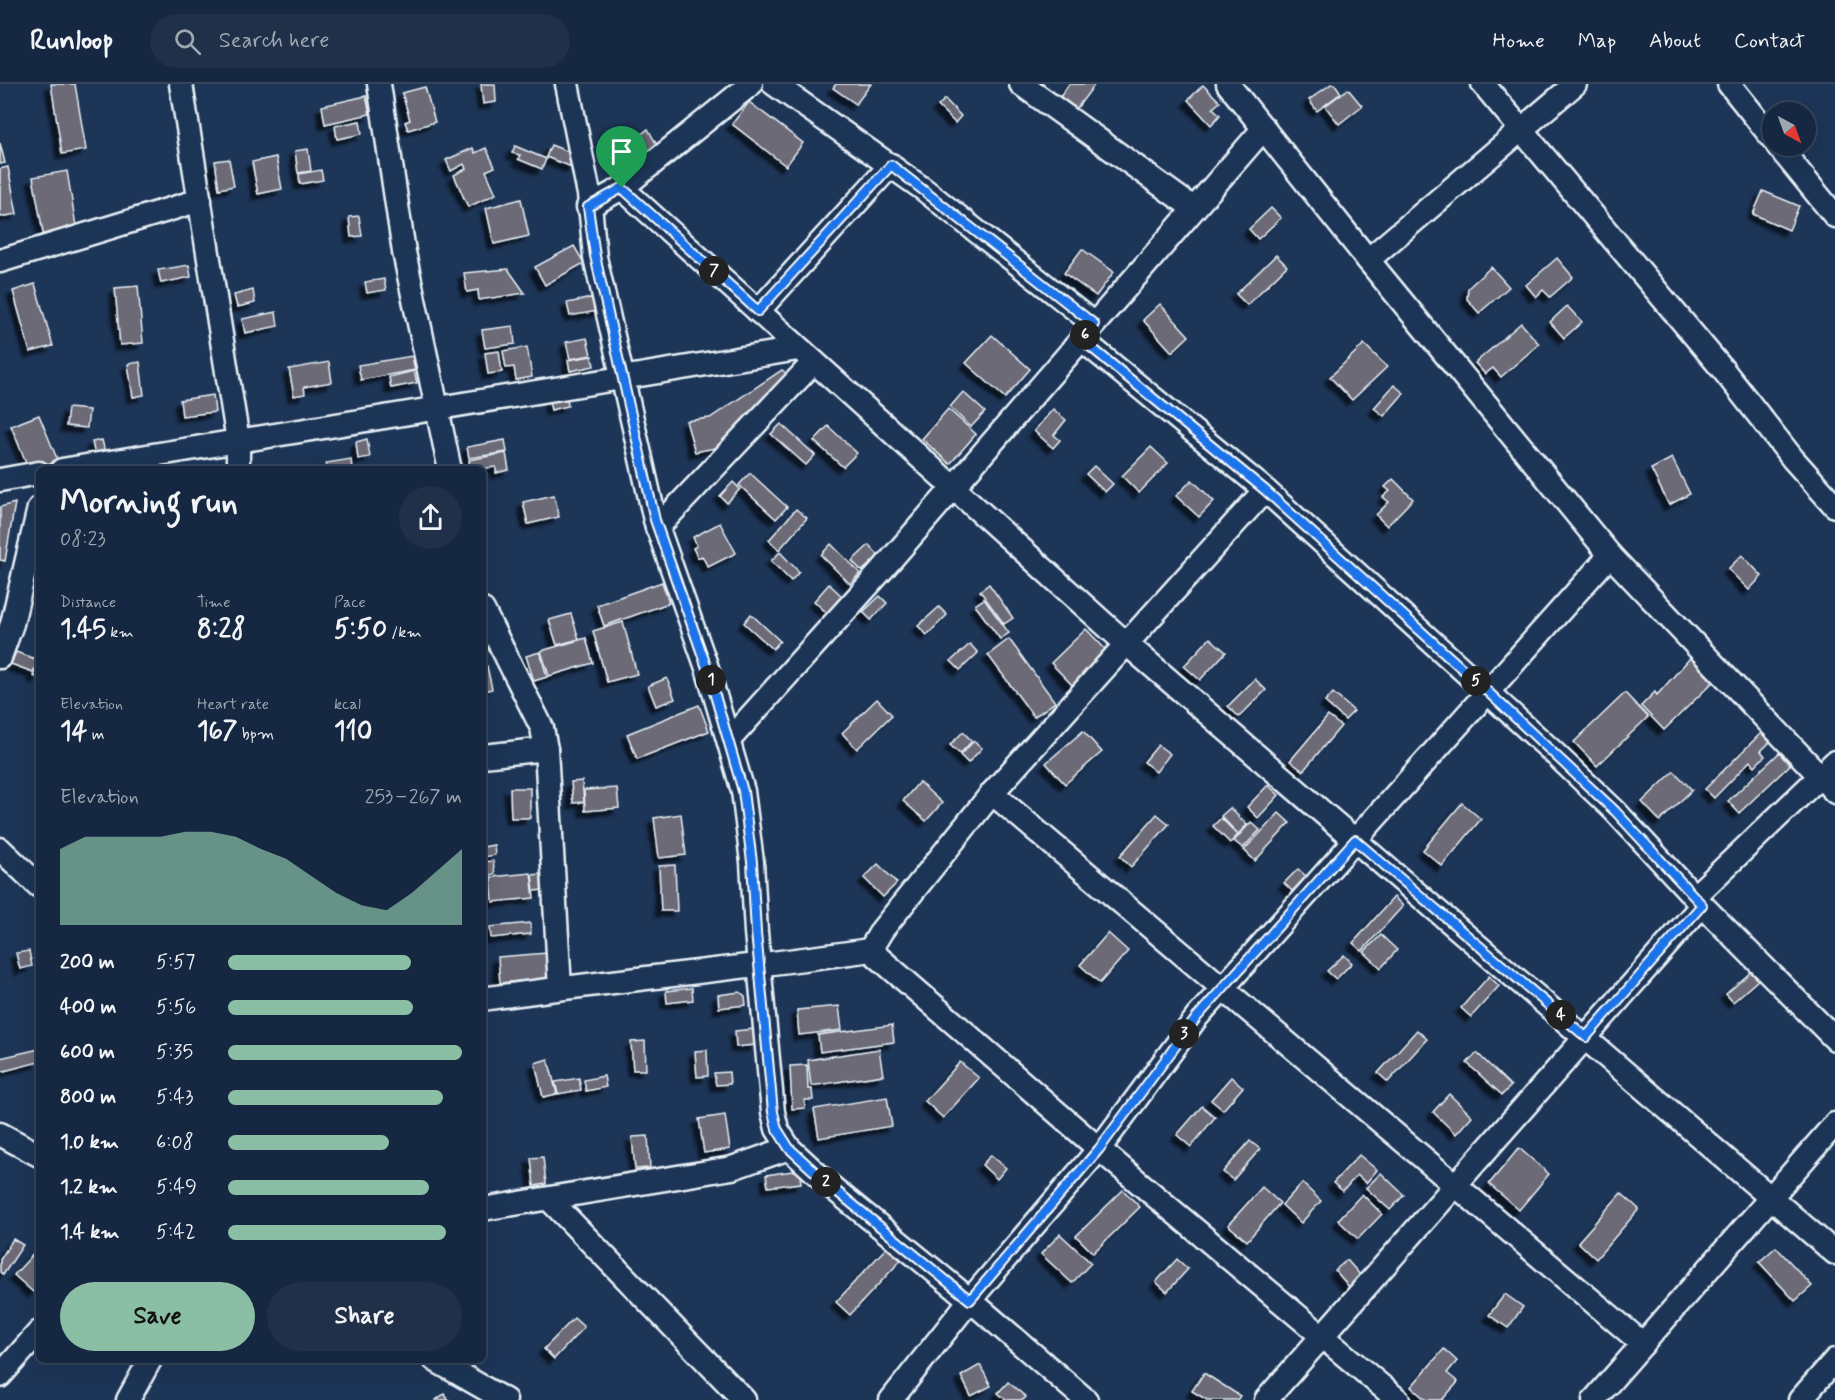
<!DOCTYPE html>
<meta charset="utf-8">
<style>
:root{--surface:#162841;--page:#1f3048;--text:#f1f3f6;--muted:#9ea6b1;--line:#35445a;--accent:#8abfa5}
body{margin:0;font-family:Mynerve,sans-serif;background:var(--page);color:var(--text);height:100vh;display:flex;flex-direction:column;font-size:22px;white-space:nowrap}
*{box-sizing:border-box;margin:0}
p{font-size:20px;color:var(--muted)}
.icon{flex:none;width:33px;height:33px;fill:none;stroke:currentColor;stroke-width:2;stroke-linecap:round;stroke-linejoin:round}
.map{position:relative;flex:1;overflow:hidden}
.sheet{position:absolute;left:36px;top:382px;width:450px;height:897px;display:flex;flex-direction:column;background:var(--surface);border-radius:9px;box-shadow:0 6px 24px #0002,0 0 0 2px var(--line)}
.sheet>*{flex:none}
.needle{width:39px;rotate:139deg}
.fabs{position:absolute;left:1762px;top:18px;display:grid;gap:12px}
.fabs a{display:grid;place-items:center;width:54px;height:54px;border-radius:50%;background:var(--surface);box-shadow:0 6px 24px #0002,0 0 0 2px var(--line);font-size:30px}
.pin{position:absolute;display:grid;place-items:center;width:51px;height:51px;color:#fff;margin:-62px -26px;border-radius:50% 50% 50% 0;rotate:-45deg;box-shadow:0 0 6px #0007}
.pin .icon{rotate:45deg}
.km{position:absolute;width:30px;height:30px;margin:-15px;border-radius:50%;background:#222;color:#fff;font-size:16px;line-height:30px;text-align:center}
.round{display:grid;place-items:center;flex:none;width:63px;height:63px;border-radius:32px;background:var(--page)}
.head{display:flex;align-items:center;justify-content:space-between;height:102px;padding:0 24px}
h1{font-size:33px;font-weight:700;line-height:45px}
.stats{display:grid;grid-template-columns:repeat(3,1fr);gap:9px;height:102px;padding:6px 24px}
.stats div{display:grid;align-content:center}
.stats b{font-size:26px;font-weight:700}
.stats small{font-size:16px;font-weight:400}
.stats p{font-size:16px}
.chart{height:168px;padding:12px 24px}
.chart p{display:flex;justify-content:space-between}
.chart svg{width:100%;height:108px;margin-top:6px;fill:var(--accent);opacity:.7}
.action{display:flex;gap:12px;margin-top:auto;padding:12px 24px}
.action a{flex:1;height:69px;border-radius:36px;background:var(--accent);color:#111;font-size:24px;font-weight:700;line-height:69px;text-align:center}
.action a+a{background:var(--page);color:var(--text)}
ul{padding:0 24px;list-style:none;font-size:20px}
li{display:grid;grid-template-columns:96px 72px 1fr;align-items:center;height:45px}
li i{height:15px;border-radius:8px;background:var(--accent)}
header{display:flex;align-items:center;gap:36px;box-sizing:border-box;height:84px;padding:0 30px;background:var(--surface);border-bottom:2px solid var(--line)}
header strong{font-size:28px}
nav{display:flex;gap:33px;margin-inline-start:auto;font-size:21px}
.search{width:420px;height:54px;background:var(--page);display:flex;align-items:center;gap:15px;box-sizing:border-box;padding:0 21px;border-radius:33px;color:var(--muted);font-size:22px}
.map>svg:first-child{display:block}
</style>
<header>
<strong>Runloop</strong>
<div class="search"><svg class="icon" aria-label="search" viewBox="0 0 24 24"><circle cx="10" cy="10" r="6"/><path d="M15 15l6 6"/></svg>Search here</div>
<nav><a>Home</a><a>Map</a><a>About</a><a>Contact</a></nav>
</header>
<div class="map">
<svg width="1835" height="1316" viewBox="0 0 1835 1316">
<defs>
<filter id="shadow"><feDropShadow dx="-5.5" dy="5.5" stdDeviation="1.5" flood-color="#0009"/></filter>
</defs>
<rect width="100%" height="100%" fill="#1d3557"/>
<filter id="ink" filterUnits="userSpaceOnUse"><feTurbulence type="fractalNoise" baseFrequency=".0167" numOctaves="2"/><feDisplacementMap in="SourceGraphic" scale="12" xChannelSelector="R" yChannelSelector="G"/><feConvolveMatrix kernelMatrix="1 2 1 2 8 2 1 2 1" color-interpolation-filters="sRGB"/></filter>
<g filter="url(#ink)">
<g fill="#6c6a76" stroke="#e8f1f8" stroke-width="1.5" filter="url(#shadow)">
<polygon points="51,0 75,0 86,66 62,70"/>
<polygon points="481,0 495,0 496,18 483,20"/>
<polygon points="836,0 871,0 856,20 833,4"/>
<polygon points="1069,0 1095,0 1074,28 1058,16"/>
<polygon points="1331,0 1335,0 1341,9 1317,27 1309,16"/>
<polygon points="1203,1 1220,18 1213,24 1220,31 1211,41 1188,16"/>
<polygon points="425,3 435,38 408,46 405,38 410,36 402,9"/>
<polygon points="1348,5 1362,22 1339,40 1325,22"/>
<polygon points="366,12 370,30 325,40 322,22"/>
<polygon points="945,15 961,32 955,39 938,22"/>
<polygon points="749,18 803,59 786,82 732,40"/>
<polygon points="360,37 362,50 337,55 335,42"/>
<polygon points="648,45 662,70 651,78 638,53"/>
<polygon points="0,59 5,79 0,80"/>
<polygon points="551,61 577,71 572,83 546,73"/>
<polygon points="638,61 649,80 638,85 628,67"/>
<polygon points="515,62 546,75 542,85 518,75 520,71 512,69"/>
<polygon points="473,64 475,69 486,64 495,83 486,87 496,110 468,123 454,91 466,85 464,80 451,87 446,76"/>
<polygon points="308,65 311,87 298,89 295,67"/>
<polygon points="276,73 282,105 258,110 252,78"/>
<polygon points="229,75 234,102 219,105 215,77"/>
<polygon points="8,83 17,130 0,133 0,85"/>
<polygon points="321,86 323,96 300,100 299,90"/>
<polygon points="67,87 77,148 44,154 33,93"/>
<polygon points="1763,107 1799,122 1789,146 1753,130"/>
<polygon points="521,115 529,152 494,160 486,124"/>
<polygon points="1271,124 1281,134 1258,155 1249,145"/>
<polygon points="359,132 362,152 351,153 349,133"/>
<polygon points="574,162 584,179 545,201 535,183"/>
<polygon points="1082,165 1114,188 1096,212 1064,189"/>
<polygon points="1276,171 1287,182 1247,221 1236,210"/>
<polygon points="1557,174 1573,193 1550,213 1543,206 1536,213 1526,201"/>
<polygon points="189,181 191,193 161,199 158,186"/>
<polygon points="1491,183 1509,203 1479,229 1467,215 1468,204"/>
<polygon points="508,185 525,209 479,216 478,206 467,208 464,189"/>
<polygon points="384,195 386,206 367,209 365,198"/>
<polygon points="35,200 53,262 30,268 13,207"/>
<polygon points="138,202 143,259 120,261 115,204"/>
<polygon points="253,206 255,219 237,223 234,211"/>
<polygon points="601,212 603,226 570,232 567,219"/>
<polygon points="1160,220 1189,252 1172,268 1143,236"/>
<polygon points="1567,222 1582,238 1564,254 1550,238"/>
<polygon points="276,228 278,242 245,249 242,235"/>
<polygon points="1521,239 1539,260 1501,293 1493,284 1485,290 1475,279"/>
<polygon points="513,242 515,260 485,264 482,246"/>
<polygon points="992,251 1030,285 1005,314 966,279"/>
<polygon points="587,254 591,271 570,275 566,258"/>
<polygon points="1364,260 1387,283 1352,316 1330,293"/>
<polygon points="527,263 532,293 516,296 514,283 506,284 503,267"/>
<polygon points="499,267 502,288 488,290 485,269"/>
<polygon points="412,272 415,286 361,296 358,281"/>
<polygon points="592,272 594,282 570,287 568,276"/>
<polygon points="140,278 144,311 133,313 128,280"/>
<polygon points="329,278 332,298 304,303 305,310 294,312 289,285"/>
<polygon points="782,286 789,291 719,369 715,364 695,368 686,337 710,334"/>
<polygon points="414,287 417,299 391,304 389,293"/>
<polygon points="1394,301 1404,309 1384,332 1374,324"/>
<polygon points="963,308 985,328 971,343 950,323"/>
<polygon points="213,311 215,328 182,332 180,316"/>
<polygon points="567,313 568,322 551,326 549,317"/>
<polygon points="68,324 89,326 87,344 66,342"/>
<polygon points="948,325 976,350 950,380 922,355"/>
<polygon points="1053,325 1066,336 1054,351 1060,356 1053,364 1034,347"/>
<polygon points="39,331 58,377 30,388 11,342"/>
<polygon points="781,340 815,371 806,381 771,350"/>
<polygon points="828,342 857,369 843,383 814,357"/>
<polygon points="367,355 370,373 358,375 356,358"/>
<polygon points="102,356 106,372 96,375 92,358"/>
<polygon points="505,356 507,368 469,374 467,363"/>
<polygon points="1151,363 1168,379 1139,409 1122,392"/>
<polygon points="506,369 509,386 496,389 496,383 470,386 469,376"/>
<polygon points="1672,374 1690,410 1669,421 1651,385"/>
<polygon points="351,375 352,386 327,386 326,379"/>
<polygon points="1094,382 1113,400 1105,408 1086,390"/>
<polygon points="750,389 787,423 776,435 739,401"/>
<polygon points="1393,395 1413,415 1387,442 1376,431 1389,418 1383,413 1390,407 1385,403"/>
<polygon points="1192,396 1214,417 1199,433 1176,412"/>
<polygon points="733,398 740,405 727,419 720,412"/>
<polygon points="554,411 559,433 528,440 523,418"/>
<polygon points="15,419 5,477 0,476 0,423"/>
<polygon points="796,425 807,434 779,466 769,456"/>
<polygon points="720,439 736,469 708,483 702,472 698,474 693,464 697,462 693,453"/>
<polygon points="831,460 860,489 850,500 821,471"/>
<polygon points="869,461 879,472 862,487 852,477"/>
<polygon points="780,468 799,488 791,497 771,477"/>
<polygon points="1742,471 1762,492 1749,506 1728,485"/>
<polygon points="662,498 669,519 604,542 597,521"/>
<polygon points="829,500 842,512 827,529 814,517"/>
<polygon points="989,500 1013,534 1004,540 980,507"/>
<polygon points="880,512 887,519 871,536 863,528"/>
<polygon points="984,515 1009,549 1000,555 975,521"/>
<polygon points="939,523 947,531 927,551 918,542"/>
<polygon points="571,530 579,555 557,561 549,536"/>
<polygon points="751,530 780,557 773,565 744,539"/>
<polygon points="623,538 637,590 607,598 593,547"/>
<polygon points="1086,545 1108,568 1072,601 1051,579"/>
<polygon points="586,554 593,579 549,592 541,567"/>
<polygon points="1210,554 1226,568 1200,596 1184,582"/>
<polygon points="1009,555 1055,618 1034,633 988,571"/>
<polygon points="970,560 978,569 960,586 951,577"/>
<polygon points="16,568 38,576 33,588 11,580"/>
<polygon points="540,568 547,593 534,597 526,572"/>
<polygon points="1690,574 1713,598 1664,646 1641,622 1655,608 1657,611"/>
<polygon points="39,577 39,594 33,592"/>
<polygon points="487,582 492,605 483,607 483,583"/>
<polygon points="667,594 675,615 656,622 648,602"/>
<polygon points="1255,595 1266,606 1239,633 1228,622"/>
<polygon points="1333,609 1354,627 1345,636 1325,618"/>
<polygon points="1625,609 1648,633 1597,682 1574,658"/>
<polygon points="877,615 892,631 857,665 842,649"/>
<polygon points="699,621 709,647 637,675 627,650"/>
<polygon points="1328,632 1341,642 1303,687 1290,677"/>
<polygon points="1083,647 1102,668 1065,700 1046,679"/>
<polygon points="963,648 972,657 960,670 950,661"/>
<polygon points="1761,649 1770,658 1761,667 1765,672 1755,682 1750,677 1714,714 1705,705"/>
<polygon points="974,657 982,664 968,679 960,671"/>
<polygon points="1158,661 1170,670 1156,688 1144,678"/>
<polygon points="1779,669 1790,681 1739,729 1728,717"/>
<polygon points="1674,687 1692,706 1660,737 1642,718"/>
<polygon points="582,697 584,718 573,719 571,698"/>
<polygon points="919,698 942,719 926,737 903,717"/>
<polygon points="1268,701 1279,711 1258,734 1247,723"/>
<polygon points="510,704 530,704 530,734 511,734"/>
<polygon points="617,704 619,724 585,727 584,706"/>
<polygon points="1462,719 1481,735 1442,782 1423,766"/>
<polygon points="1230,724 1247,741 1238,750 1221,732"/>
<polygon points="1279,729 1290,739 1255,777 1244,766"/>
<polygon points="681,730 686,771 659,774 654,734"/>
<polygon points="1157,730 1169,740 1131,783 1120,772"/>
<polygon points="1221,734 1238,751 1230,759 1213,742"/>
<polygon points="1251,738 1260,746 1243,764 1234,757"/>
<polygon points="494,761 495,771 483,773 483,763"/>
<polygon points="493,777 495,790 483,792 483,778"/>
<polygon points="878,780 897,799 883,813 864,794"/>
<polygon points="675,781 677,827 661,827 659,782"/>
<polygon points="1298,785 1307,793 1292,807 1284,799"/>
<polygon points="531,789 534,814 493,818 491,793"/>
<polygon points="541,790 543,806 534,807 532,791"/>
<polygon points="1394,813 1403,822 1362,867 1353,859"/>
<polygon points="530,839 531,850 491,854 490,843"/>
<polygon points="1108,849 1128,867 1100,899 1080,881"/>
<polygon points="1381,851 1397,866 1381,884 1364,868"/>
<polygon points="29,867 32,882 20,885 16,869"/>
<polygon points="547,869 549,894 500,899 498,873"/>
<polygon points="1344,871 1352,879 1336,895 1327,887"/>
<polygon points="1751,888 1758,896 1733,918 1726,910"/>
<polygon points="1489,892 1499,902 1471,933 1461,924"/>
<polygon points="692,904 693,916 667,919 666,907"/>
<polygon points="740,908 745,912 746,921 719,924 718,911"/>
<polygon points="839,922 842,946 799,951 797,926"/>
<polygon points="892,941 894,958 820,968 818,951"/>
<polygon points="754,945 755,961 736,963 735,947"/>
<polygon points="1417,946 1427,955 1388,998 1378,989"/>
<polygon points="645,957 646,986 633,986 631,958"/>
<polygon points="39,965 39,978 0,988 0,974"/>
<polygon points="879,965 883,991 811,1002 808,976"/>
<polygon points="707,966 708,992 697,993 695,967"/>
<polygon points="1477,969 1511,1002 1502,1011 1467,979"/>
<polygon points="548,975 557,1010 543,1013 535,979"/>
<polygon points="960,978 979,994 943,1034 925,1017"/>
<polygon points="807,981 808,1005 812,1005 813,1016 805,1016 805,1024 792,1025 790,982"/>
<polygon points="729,988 730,1000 716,1001 714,989"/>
<polygon points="604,992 606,1003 586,1007 584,996"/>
<polygon points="1231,993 1243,1003 1223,1026 1211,1016"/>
<polygon points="579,994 581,1006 558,1010 555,998"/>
<polygon points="1449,1010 1472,1032 1456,1050 1433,1028"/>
<polygon points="887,1013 892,1042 819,1054 814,1025"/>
<polygon points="1202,1022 1215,1033 1191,1063 1177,1051"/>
<polygon points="725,1031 730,1065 704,1069 699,1035"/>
<polygon points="648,1052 650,1084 635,1085 632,1053"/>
<polygon points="1250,1057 1260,1065 1233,1096 1223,1088"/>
<polygon points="1519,1064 1549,1090 1519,1126 1489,1100"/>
<polygon points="991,1071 1006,1084 997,1095 982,1081"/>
<polygon points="1359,1071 1377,1086 1366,1099 1357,1091 1343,1107 1333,1099"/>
<polygon points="543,1073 546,1100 534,1102 531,1074"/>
<polygon points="799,1086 801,1099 768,1103 766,1091"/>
<polygon points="1381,1089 1404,1111 1390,1126 1366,1104"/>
<polygon points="1302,1099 1321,1117 1301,1139 1282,1121"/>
<polygon points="1262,1103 1280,1119 1247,1157 1228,1141"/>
<polygon points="1123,1106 1140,1123 1093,1169 1076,1152"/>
<polygon points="1621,1109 1639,1125 1596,1175 1578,1158"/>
<polygon points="1362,1110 1382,1130 1358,1155 1338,1136"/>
<polygon points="1060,1150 1091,1179 1072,1199 1041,1170"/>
<polygon points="13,1155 23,1161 3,1191 0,1188 0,1176"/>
<polygon points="887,1163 901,1176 850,1231 836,1218"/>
<polygon points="1776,1163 1812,1202 1795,1217 1759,1178"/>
<polygon points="39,1164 39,1202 33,1208 14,1191"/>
<polygon points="1177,1175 1188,1185 1167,1208 1156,1198"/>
<polygon points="1347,1176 1362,1193 1350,1204 1335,1186"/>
<polygon points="1505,1210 1523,1223 1508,1244 1489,1231"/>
<polygon points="574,1234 584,1243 554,1275 544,1265"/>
<polygon points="1444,1265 1457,1277 1447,1289 1458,1298 1442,1316 1426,1316 1411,1303"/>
<polygon points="980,1281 991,1302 971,1312 961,1292"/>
<polygon points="1204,1289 1240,1312 1237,1316 1207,1316 1192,1307"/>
<polygon points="1008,1298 1026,1313 1023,1316 1006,1316 998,1309"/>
<polygon points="444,1310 449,1316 436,1316"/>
</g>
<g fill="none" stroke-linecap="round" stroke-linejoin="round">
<defs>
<g id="minor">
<polyline points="181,0 238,357 238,386"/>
<polyline points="379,0 404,168 450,386"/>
<polyline points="567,0 589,110 595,173 655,436 707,584 743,707 752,778 756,848 773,1028 777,1045 789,1064 829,1101 970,1216 1086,1316"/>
<polyline points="774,0 922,104 1094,240"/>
<polyline points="1021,0 1193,124"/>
<polyline points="1228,0 1368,176 1610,471 1835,708"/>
<polyline points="1483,0 1724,287 1793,375 1835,422"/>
<polyline points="1729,0 1773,55"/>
<polyline points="1778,62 1835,132"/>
<polyline points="622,104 1121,555 1835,1169"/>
<polyline points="588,123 622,104 751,0"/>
<polyline points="1368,176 1575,0"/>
<polyline points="0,177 200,116"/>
<polyline points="758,227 891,81"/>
<polyline points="1081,255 1265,406 1552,667 1615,727 1702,821 1835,955"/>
<polyline points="62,386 798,265"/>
<polyline points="0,396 39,389"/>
<polyline points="1265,406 992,709 882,846 870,866 1099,1065 1398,1316"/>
<polyline points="657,444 814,278"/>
<polyline points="483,526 542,644 546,665 560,904"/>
<polyline points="0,573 12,540 39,424"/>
<polyline points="729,656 882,486 1264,44"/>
<polyline points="483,672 546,665"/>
<polyline points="992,709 1643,1260"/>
<polyline points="0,765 39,802"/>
<polyline points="1694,813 1835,678"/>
<path d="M483,915C612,896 741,885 870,866"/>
<polyline points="0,1050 39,1071"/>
<polyline points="549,1115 744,1316"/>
<polyline points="483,1125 732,1084 789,1064"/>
<polyline points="435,1276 505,1316"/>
<polyline points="0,1292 39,1248"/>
<polyline points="128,1316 150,1276"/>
<polyline points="891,1316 970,1216 1099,1065 1197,933 1610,471"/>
<polyline points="1266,1316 1702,821"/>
<polyline points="1594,1316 1835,1040"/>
<polyline points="1800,1316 1835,1276"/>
</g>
</defs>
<use href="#minor" stroke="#e8f1f8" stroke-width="27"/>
<use href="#minor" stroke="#1d3557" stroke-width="22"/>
</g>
</g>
<g fill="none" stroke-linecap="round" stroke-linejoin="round" filter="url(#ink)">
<defs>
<polygon id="route" points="891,81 1094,240 1081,255 1265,406 1488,608 1615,727 1702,821 1586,953 1355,756 1197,933 1099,1065 970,1216 829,1101 789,1064 777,1045 773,1028 756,848 752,778 743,707 707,584 655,436 595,172 588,123 622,104 758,227"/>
</defs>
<use href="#route" stroke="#fff" stroke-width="12"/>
<use href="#route" stroke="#1a73e8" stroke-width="8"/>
</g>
</svg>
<div class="fabs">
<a><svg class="needle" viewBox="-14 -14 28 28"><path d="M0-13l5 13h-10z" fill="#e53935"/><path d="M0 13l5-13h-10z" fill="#9ea6b1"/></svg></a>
</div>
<div class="pin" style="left:622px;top:104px;background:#1e9e55"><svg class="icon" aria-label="arrive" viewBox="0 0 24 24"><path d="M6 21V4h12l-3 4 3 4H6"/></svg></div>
<b class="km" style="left:711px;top:596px">1</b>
<b class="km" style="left:826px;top:1098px">2</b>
<b class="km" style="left:1184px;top:950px">3</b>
<b class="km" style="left:1561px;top:931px">4</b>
<b class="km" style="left:1476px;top:597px">5</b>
<b class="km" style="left:1085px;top:251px">6</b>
<b class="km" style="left:714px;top:187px">7</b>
<section class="sheet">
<div class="head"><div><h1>Morning run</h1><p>08:23</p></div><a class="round"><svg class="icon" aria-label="share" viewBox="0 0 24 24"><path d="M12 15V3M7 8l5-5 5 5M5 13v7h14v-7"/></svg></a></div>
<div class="stats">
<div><p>Distance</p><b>1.45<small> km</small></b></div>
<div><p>Time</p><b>8:28</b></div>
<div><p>Pace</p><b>5:50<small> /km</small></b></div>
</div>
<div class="stats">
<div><p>Elevation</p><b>14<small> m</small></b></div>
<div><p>Heart rate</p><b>167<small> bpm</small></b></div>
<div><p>kcal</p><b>110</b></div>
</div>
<div class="chart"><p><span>Elevation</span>253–267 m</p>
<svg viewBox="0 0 160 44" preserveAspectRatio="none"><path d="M0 44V13L10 8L20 8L30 8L40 8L50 6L60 6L70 8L80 13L90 17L100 24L110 31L120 36L130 38L140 31L150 22L160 13V44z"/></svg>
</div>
<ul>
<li><b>200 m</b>5:57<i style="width:78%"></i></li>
<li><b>400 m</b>5:56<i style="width:79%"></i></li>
<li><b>600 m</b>5:35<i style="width:100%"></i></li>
<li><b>800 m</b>5:43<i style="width:92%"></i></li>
<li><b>1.0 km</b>6:08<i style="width:69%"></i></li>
<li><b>1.2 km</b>5:49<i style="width:86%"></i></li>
<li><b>1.4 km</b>5:42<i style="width:93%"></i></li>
</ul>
<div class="action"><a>Save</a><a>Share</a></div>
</section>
</div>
